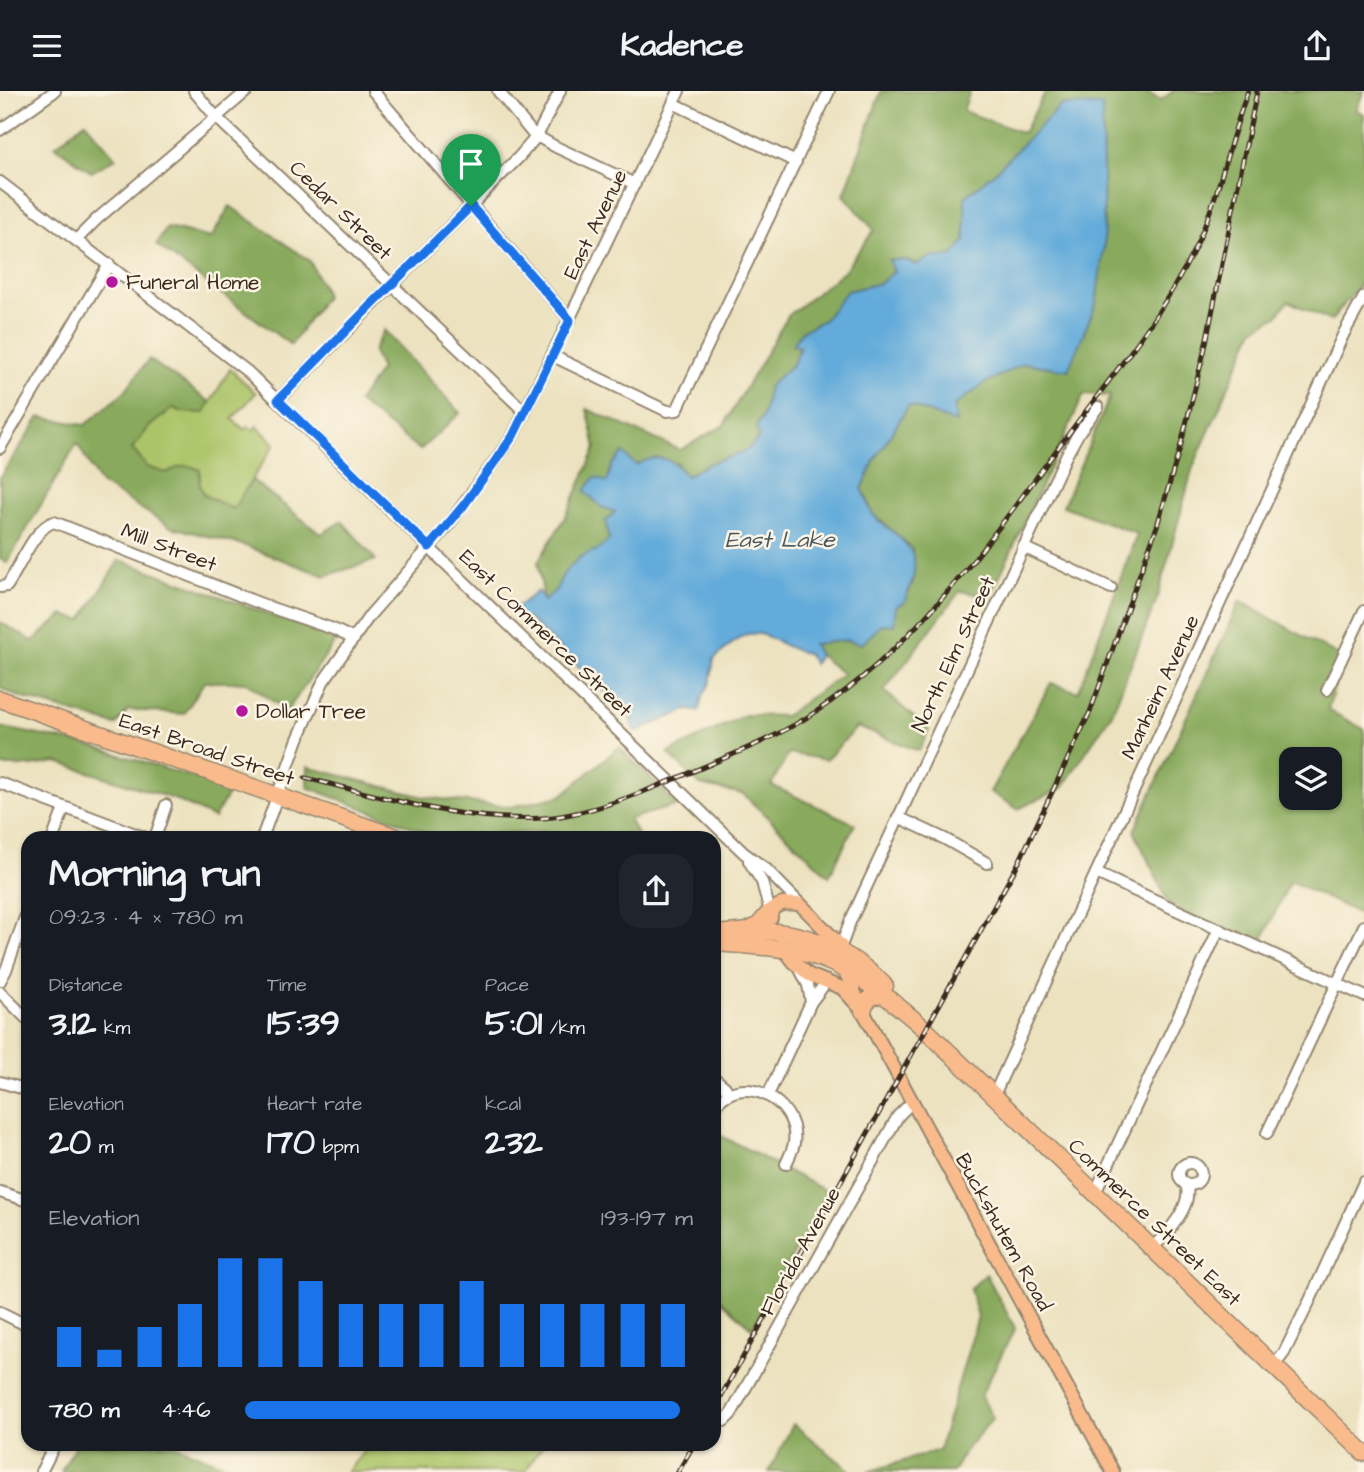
<!DOCTYPE html>
<meta charset="utf-8">
<style>
:root{--surface:#171b24;--page:#20242c;--text:#f1f3f6;--muted:#9ea1a6;--accent:#1a73e8}
body{margin:0;font-family:"Architects Daughter",sans-serif;background:var(--page);color:var(--text);height:100vh;display:flex;flex-direction:column;font-size:26px;white-space:nowrap}
*{box-sizing:border-box;margin:0}
p{font-size:23px;color:var(--muted)}
.icon{flex:none;width:38px;height:38px;fill:none;stroke:currentColor;stroke-width:2;stroke-linecap:round;stroke-linejoin:round}
.map{position:relative;flex:1;overflow:hidden}
.drawer{position:absolute;left:21px;top:740px;width:700px;height:620px;display:flex;flex-direction:column;background:var(--surface);border-radius:21px;box-shadow:0 2px 5px #0004}
.drawer>*{flex:none}
.buttons{position:absolute;left:1279px;top:656px;display:grid;gap:14px}
.buttons a{display:grid;place-items:center;width:63px;height:63px;border-radius:14px;background:var(--surface);box-shadow:0 2px 5px #0004;font-size:35px}
.pin{position:absolute;display:grid;place-items:center;width:60px;height:60px;color:#fff;margin:-72px -30px;border-radius:50% 50% 50% 0;rotate:-45deg;box-shadow:0 0 7px #0007}
.pin .icon{rotate:45deg}
.round{display:grid;place-items:center;flex:none;width:74px;height:74px;border-radius:21px;background:var(--page)}
.head{display:flex;align-items:center;justify-content:space-between;height:119px;padding:0 28px}
h1{font-size:38px;font-weight:800;line-height:52px}
.metrics{display:grid;grid-template-columns:repeat(3,1fr);gap:10px;height:119px;padding:7px 28px}
.metrics div{display:grid;align-content:center}
.metrics b{font-size:35px;font-weight:800}
.metrics small{font-size:19px;font-weight:400}
.metrics p{font-size:19px}
.chart{height:196px;padding:14px 28px}
.chart p{display:flex;justify-content:space-between}
.chart svg{width:100%;height:126px;margin-top:7px;stroke:var(--accent);stroke-width:6}
ul{padding:0 28px;list-style:none;font-size:23px}
li{display:grid;grid-template-columns:112px 84px 1fr;align-items:center;height:52px}
li i{height:18px;border-radius:9px;background:var(--accent)}
header{display:flex;justify-content:space-between;align-items:center;height:91px;padding:0 28px;background:var(--surface);font-size:32px;font-weight:800}
.map>svg:first-child{display:block}
</style>
<header><svg class="icon" aria-label="menu" viewBox="0 0 24 24"><path d="M4 6h16M4 12h16M4 18h16"/></svg>Kadence<svg class="icon" aria-label="share" viewBox="0 0 24 24"><path d="M12 15V3M7 8l5-5 5 5M5 13v7h14v-7"/></svg></header>
<div class="map">
<svg width="1364" height="1381" viewBox="0 0 1364 1381">
<rect width="100%" height="100%" fill="#fcf5e5"/>
<filter id="ink" filterUnits="userSpaceOnUse"><feTurbulence type="fractalNoise" baseFrequency=".0143" numOctaves="2"/><feDisplacementMap in="SourceGraphic" scale="14" xChannelSelector="R" yChannelSelector="G"/><feConvolveMatrix kernelMatrix="1 2 1 2 8 2 1 2 1" color-interpolation-filters="sRGB"/></filter>
<filter id="wash" filterUnits="userSpaceOnUse"><feTurbulence type="fractalNoise" baseFrequency=".00686" numOctaves="4" result="noise"/><feDisplacementMap in="SourceGraphic" scale="28" xChannelSelector="R" yChannelSelector="G"/><feGaussianBlur stdDeviation="1.57" result="paint"/><feColorMatrix in="noise" values="0 0 0 0 0 0 0 0 0 0 0 0 0 0 0 0 0 1.4 0 .05"/><feComposite in="paint" operator="in"/></filter>
<g filter="url(#wash)">
<rect width="100%" height="100%" fill="#ece2c0"/>
<g fill="#acc469" stroke="#747744" stroke-width="2">
<polygon points="230,278 256,302 232,328 245,339 248,335 253,339 257,335 275,353 233,418 204,404 200,394 147,376 132,358 150,335 173,316 183,321 204,322"/>
<polygon points="370,1353 543,1353 525,1381 347,1381"/>
</g>
<g fill="#89aa5d" stroke="#626a3e" stroke-width="2" fill-rule="evenodd">
<path d="M881,0H970L963,20L1023,42L1046,0H1144L1161,9L1173,0H1364L1356,19L1364,23V189L1331,230L1288,210L1277,225L1254,238L1193,376L1158,505L1112,622L1062,697L1018,718L990,701L1051,592L1078,601L1137,443L1063,415L1110,305L1084,303L990,506L960,500L884,600L929,639L919,660L857,636L826,669L789,662L771,694L855,733L829,785L743,703L700,694L668,662L745,624L785,625L843,583L819,564L812,553L848,549L862,553L896,515L904,512L913,491L912,457L872,422L866,404L862,398L874,370L909,314L956,331L954,315L985,292L1024,272L1068,279L1096,213L1104,153L1102,15L995,81L965,106V150L952,165L929,167L917,174L905,169L890,170L894,180L881,192L848,200L824,229L802,240L793,254L800,255L793,273L769,295L763,325L756,336L759,346C748,364 729,365 711,372C702,375 694,381 685,386L677,372L612,374L607,391L615,421L606,430L609,449L599,458L580,466L564,482L556,499L544,511L538,471L567,423L596,357L587,318L680,359L724,334L788,225L844,180L874,139L844,104Z"/>
<polygon points="85,31 116,67 91,81 55,55"/>
<polygon points="230,115 310,170 326,204 291,254 156,154 167,137 211,147"/>
<polygon points="384,239 460,322 420,359 358,311 381,278 373,261"/>
<path d="M149,268L210,311L204,322L183,321L173,317L150,335L132,358L147,376L166,382C179,375 187,372 200,379V394L204,404L233,418L252,389L321,443L342,430L376,469L325,485L243,454L171,436L100,392L77,352L7,472L0,468V386L40,326L85,334L124,301Z"/>
<polygon points="119,469 120,469 337,548 287,620 246,591 204,591 184,623 128,619 116,634 17,605 0,597 0,531 33,550 63,524 82,529"/>
<path d="M1240,510L1342,567L1328,619L1364,638V825L1290,790L1259,856L1170,815L1134,740ZM1292,668H1330V707H1292Z"/>
<polygon points="0,636 88,654 231,698 214,727 174,708 57,671 31,675 0,675"/>
<polygon points="619,656 678,714 629,728 639,747 553,747 554,741 436,745 307,696 308,676 424,706 510,716 561,705"/>
<polygon points="714,1041 828,1101 752,1237 714,1203"/>
<polygon points="986,1183 1015,1237 981,1304 993,1327 967,1357 953,1381 867,1381 939,1359 978,1226 970,1198"/>
<polygon points="793,1333 852,1381 769,1381"/>
<polygon points="76,1353 173,1353 240,1381 61,1381"/>
</g>
<path fill="#63abda" stroke="#4f6a7c" stroke-width="2" d="M1061,14L1102,15L1104,153L1096,213L1068,279L1024,272L985,292L954,315L956,332L909,314L874,370L862,398C868,406 867,416 873,423C877,430 887,436 893,441C923,464 917,480 904,512L896,515L894,534L882,533L862,553L848,549L813,553L819,564L814,573L807,562C785,560 764,536 745,544C734,549 723,561 714,568L710,592L702,606L699,620L687,619L637,640L633,638L630,625L530,529L520,526L513,519L538,500L544,510L556,499L564,482L580,466L599,458L609,449L606,430L615,421L601,416L585,400L595,386L607,391L612,374L623,362L636,374C658,362 672,366 686,385C694,381 702,375 711,372C729,365 749,363 759,346L756,336L763,325L769,295L793,273L800,256L792,254L802,240L824,229L847,200L881,192L894,180L889,169H905L917,174L929,167L952,165L965,150V106L995,81Z"/>
</g>
<g filter="url(#ink)">
<g fill="none" stroke-linecap="round" stroke-linejoin="round">
<defs>
<g id="minor">
<polyline points="194,0 216,26 525,321"/>
<polyline points="373,0 570,229"/>
<polyline points="498,0 533,43 556,56 635,93"/>
<polyline points="673,12 796,71"/>
<polyline points="0,39 55,0"/>
<polyline points="0,91 248,281 744,762 766,778 800,813"/>
<polyline points="76,149 97,128 247,0"/>
<polyline points="553,265 667,320 677,319 829,0"/>
<polyline points="278,309 519,66 537,45 560,0"/>
<polyline points="0,357 109,173"/>
<polyline points="1023,456 1111,497"/>
<path d="M0,496L7,495C18,479 35,435 54,431L269,516L333,538L354,548"/>
<polyline points="1327,599 1364,520"/>
<polyline points="0,692 146,747"/>
<polyline points="898,726 945,748 987,772"/>
<polyline points="53,747 64,717"/>
<polyline points="155,747 166,714"/>
<polyline points="262,747 298,648 323,591 370,524 447,436 513,345 679,0"/>
<polyline points="749,770 762,791 770,821"/>
<polyline points="1096,782 1364,905"/>
<polyline points="841,855 850,831 1066,365 1079,341 1098,316"/>
<polyline points="800,878 808,894 811,911"/>
<polyline points="0,890 6,879 28,818"/>
<polyline points="0,901 28,929"/>
<polyline points="714,987 725,996 729,1003"/>
<polyline points="0,991 28,999"/>
<polyline points="768,1004 811,911 827,890"/>
<polyline points="994,1004 1344,242 1364,206"/>
<path d="M714,1017C738,978 800,1009 794,1052C793,1059 789,1066 786,1073"/>
<polyline points="1267,1042 1364,835"/>
<circle cx="1190" cy="1083" r="11"/>
<polyline points="0,1101 28,1110"/>
<polyline points="1095,1102 1219,838"/>
<path d="M1152,1157C1166,1144 1194,1114 1186,1094"/>
<polyline points="0,1221 28,1235"/>
<polyline points="1274,1275 1284,1262 1311,1207 1364,1091"/>
<polyline points="714,1329 724,1330 731,1323 898,1025 912,1011"/>
<polyline points="41,1381 55,1353"/>
</g>
<g id="major">
<path d="M771,827L770,821C779,811 787,812 800,813L841,855L843,876L863,920L1113,1381"/>
<polyline points="781,854 794,871 809,884 842,897 863,920"/>
</g>
<g id="highway">
<polyline points="0,608 399,747"/>
<polyline points="745,841 758,835 770,821"/>
<path d="M714,843C729,842 743,840 758,840C807,840 851,860 885,895"/>
<path d="M714,852C740,854 768,855 794,860C846,870 887,905 926,939L1364,1362"/>
<polyline points="863,920 865,913 872,905 885,904"/>
</g>
</defs>
<use href="#minor" stroke="#94866f" stroke-width="14"/>
<use href="#major" stroke="#94866f" stroke-width="16"/>
<use href="#highway" stroke="#94866f" stroke-width="19"/>
<use href="#minor" stroke="#fff" stroke-width="10"/>
<use href="#major" stroke="#fabb8c" stroke-width="12"/>
<use href="#highway" stroke="#fabb8c" stroke-width="16"/>
<defs>
<g id="rail">
<path d="M305,687C382,705 462,732 543,727C589,724 644,701 687,683C731,664 777,647 817,620C922,551 992,445 1067,345C1111,286 1160,228 1193,161C1218,111 1228,53 1248,0"/>
<polyline points="714,1318 1019,771 1090,621 1157,435 1180,357 1205,257 1257,0"/>
<polyline points="678,1381 694,1353"/>
</g>
</defs>
<use href="#rail" stroke="#3b2a1e" stroke-width="5"/>
<use href="#rail" stroke="#fcf5e5" stroke-width="2.5" stroke-dasharray="8" stroke-linecap="butt"/>
</g>
</g>
<g fill="none" stroke-linecap="round" stroke-linejoin="round" filter="url(#ink)">
<defs>
<polygon id="route" points="471,115 570,229 513,345 464,414 429,456 278,309 369,216"/>
</defs>
<use href="#route" stroke="#fff" stroke-width="14"/>
<use href="#route" stroke="#1a73e8" stroke-width="9"/>
</g>
<g fill="#b5179e" stroke="#fcf5e5" stroke-width="2.5">
<circle cx="112" cy="191" r="7"/>
<circle cx="242" cy="620" r="7"/>
</g>
<g text-anchor="middle" stroke-width="5" stroke-linejoin="round" paint-order="stroke">
<g font-size="21" fill="#3b2a1e" stroke="#fcf5e5">
<text transform="translate(341 119) rotate(44)" y="7">Cedar Street</text>
<text transform="translate(595 133) rotate(-64)" y="7">East Avenue</text>
<text transform="translate(169 456) rotate(21)" y="7">Mill Street</text>
<text transform="translate(546 542) rotate(44)" y="7">East Commerce Street</text>
<text transform="translate(953 563) rotate(-65)" y="7">North Elm Street</text>
<text transform="translate(1160 596) rotate(-65)" y="7">Manheim Avenue</text>
<text transform="translate(207 658) rotate(19)" y="7">East Broad Street</text>
<text transform="translate(1155 1131) rotate(44)" y="7">Commerce Street East</text>
<text transform="translate(1004 1141) rotate(61)" y="7">Buckshutem Road</text>
<text transform="translate(800 1160) rotate(-61)" y="7">Florida Avenue</text>
</g>
<g font-size="21" fill="#3b2a1e" stroke="#fcf5e5" text-anchor="start">
<text x="126" y="198">Funeral Home</text>
<text x="256" y="627">Dollar Tree</text>
</g>
<g font-size="23" font-style="italic" fill="#495760" stroke="#fcf5e5">
<text x="780" y="456">East Lake</text>
</g>
</g>
</svg>
<div class="buttons">
<a><svg class="icon" aria-label="layers" viewBox="0 0 24 24"><path d="M12 4l9 5-9 5-9-5zM3 14l9 5 9-5"/></svg></a>
</div>
<div class="pin" style="left:471px;top:115px;background:#1e9e55"><svg class="icon" aria-label="arrive" viewBox="0 0 24 24"><path d="M6 21V4h12l-3 4 3 4H6"/></svg></div>
<section class="drawer">
<div class="head"><div><h1>Morning run</h1><p>09:23 · 4 × 780 m</p></div><a class="round"><svg class="icon" aria-label="share" viewBox="0 0 24 24"><path d="M12 15V3M7 8l5-5 5 5M5 13v7h14v-7"/></svg></a></div>
<div class="metrics">
<div><p>Distance</p><b>3.12<small> km</small></b></div>
<div><p>Time</p><b>15:39</b></div>
<div><p>Pace</p><b>5:01<small> /km</small></b></div>
</div>
<div class="metrics">
<div><p>Elevation</p><b>20<small> m</small></b></div>
<div><p>Heart rate</p><b>170<small> bpm</small></b></div>
<div><p>kcal</p><b>232</b></div>
</div>
<div class="chart"><p><span>Elevation</span>193–197 m</p>
<svg viewBox="0 0 160 44" preserveAspectRatio="none"><path d="M5 44V30M15 44V38M25 44V30M35 44V22M45 44V6M55 44V6M65 44V14M75 44V22M85 44V22M95 44V22M105 44V14M115 44V22M125 44V22M135 44V22M145 44V22M155 44V22"/></svg>
</div>
<ul>
<li><b>780 m</b>4:46<i style="width:97%"></i></li>
</ul>
</section>
</div>
